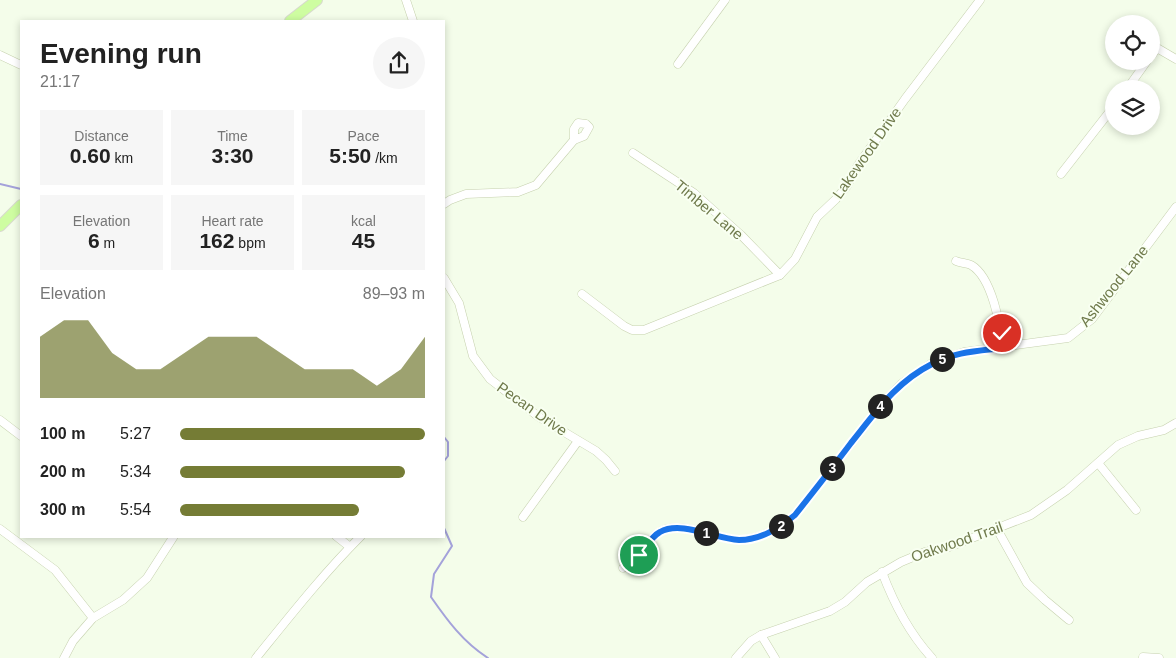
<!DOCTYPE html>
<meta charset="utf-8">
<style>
:root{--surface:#fff;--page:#f6f6f6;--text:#222;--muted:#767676;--accent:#757c35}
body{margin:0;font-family:Helvetica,sans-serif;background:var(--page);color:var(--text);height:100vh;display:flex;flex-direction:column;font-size:19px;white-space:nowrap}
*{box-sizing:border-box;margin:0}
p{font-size:16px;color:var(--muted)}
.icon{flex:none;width:28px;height:28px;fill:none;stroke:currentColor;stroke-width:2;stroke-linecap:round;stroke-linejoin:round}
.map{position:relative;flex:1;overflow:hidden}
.drawer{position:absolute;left:20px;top:20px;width:425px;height:518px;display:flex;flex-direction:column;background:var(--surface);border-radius:0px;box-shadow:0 2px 8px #0003}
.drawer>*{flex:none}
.fabs{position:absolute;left:1105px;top:15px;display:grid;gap:10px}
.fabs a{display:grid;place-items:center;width:55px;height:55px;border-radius:50%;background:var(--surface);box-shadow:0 2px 8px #0003;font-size:25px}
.pin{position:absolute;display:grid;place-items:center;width:42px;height:42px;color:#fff;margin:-21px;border:2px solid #fff;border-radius:50%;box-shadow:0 1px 5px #0007}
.km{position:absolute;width:25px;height:25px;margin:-12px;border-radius:50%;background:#222;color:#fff;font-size:14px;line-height:25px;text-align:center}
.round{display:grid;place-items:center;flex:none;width:52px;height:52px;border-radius:26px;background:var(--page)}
.overview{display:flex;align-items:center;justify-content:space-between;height:85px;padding:0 20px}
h1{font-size:28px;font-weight:700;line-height:38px}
.figures{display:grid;grid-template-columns:repeat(3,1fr);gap:8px;height:85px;padding:5px 20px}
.figures div{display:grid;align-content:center;border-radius:0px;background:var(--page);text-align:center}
.figures b{font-size:21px;font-weight:700}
.figures small{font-size:14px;font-weight:400}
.figures p{font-size:14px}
.chart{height:140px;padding:10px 20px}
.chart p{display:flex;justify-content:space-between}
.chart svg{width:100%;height:90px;margin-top:5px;fill:var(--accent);opacity:.7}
ul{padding:0 20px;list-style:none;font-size:16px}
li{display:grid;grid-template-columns:80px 60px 1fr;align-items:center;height:38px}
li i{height:12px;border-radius:6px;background:var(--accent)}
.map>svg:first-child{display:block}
</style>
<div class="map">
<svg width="1176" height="658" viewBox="0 0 1176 658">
<rect width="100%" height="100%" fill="#f4fdea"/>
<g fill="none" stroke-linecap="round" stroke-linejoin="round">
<g stroke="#a4a2da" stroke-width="2">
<polyline points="0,184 21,189"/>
<polyline points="444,437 448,442 448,456 444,461"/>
<path d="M444,528L452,546L434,574L431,597C447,620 463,642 488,658"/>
</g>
<defs>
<g id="minor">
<polyline points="406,0 413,21"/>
<polyline points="0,55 21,65"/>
<polyline points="1151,56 1157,48 1176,59"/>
<polyline points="678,64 725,0"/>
<polyline points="1127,89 1147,61"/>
<polyline points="633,153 694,193 741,235 780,275"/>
<polyline points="1061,174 1114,106"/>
<polyline points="444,204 450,200 466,194 518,192 536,185 574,140 584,136 589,127 586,124 578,123 574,129 574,140"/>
<path d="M956,261C960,263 967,263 971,265C992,277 1001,326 1002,348"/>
<polyline points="444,278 459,303 473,356 490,379 539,417 596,451 606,460 615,471"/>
<polyline points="582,294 624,326 632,330 644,330 780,275 795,259 817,217 836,199 847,186 858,165 905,99 980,0"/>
<polyline points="0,420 21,436"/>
<polyline points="1098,463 1136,510"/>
<polyline points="523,517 578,441"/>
<polyline points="0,529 55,570 93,618"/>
<polyline points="997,529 1027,583 1045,600 1069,620"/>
<polyline points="336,536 350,547"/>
<path d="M623,568C629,563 635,558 640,553C646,547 651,537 658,533C678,518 717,540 740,540C762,539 779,528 795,515L882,404L901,384L932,363L964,352L1068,338L1092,319L1176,207"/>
<path d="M882,572C894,604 909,633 932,658"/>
<polyline points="761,635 775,658"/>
<polyline points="1143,657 1159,658"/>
<polyline points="64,658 73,641 93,618 123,600 147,578 174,536"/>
<path d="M256,658C290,616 323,574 361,536"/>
<polyline points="736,658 751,641 761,635 830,611 845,602 867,582 901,562 925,552 949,547 1031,515 1067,490 1118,445 1138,436 1164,430 1176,423"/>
</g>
<g id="major">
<polyline points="290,21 317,0"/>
<polyline points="0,226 21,205"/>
</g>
</defs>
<use href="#minor" stroke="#c6d1ae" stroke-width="9"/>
<use href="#major" stroke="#d7dacd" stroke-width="12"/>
<use href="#minor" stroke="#fff" stroke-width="8"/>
<use href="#major" stroke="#cefda1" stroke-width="10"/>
</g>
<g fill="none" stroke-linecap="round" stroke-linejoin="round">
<defs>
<path id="route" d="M639,555C645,548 652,536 660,532C681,520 716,539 739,540C761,540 779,528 795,515C814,491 833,467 851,443C876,412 896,382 932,364C954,352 978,351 1002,348V333"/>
</defs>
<use href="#route" stroke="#fff" stroke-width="10"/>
<use href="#route" stroke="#1a73e8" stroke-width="6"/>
</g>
<g text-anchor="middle" stroke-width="4" stroke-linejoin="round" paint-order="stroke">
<g font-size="15" fill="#6f7a4b" stroke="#f8fff1">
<text transform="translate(867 153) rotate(-55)" y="5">Lakewood Drive</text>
<text transform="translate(709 210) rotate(40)" y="5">Timber Lane</text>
<text transform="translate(1114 286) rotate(-51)" y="5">Ashwood Lane</text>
<text transform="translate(532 409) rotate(35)" y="5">Pecan Drive</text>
<text transform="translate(957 542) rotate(-19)" y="5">Oakwood Trail</text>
</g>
</g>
</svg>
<div class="fabs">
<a><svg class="icon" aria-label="locate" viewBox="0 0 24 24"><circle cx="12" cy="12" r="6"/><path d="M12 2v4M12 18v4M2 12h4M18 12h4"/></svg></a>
<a><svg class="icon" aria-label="layers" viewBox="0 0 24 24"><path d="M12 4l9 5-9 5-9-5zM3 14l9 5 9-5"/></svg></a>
</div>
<div class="pin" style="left:639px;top:555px;background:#1e9e55"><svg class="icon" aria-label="arrive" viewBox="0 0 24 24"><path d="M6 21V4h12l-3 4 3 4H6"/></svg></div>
<div class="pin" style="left:1002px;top:333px;background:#d93025"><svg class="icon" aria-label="check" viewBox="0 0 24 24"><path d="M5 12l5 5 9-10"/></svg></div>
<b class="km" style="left:706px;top:533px">1</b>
<b class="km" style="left:781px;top:526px">2</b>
<b class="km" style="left:832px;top:468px">3</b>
<b class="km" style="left:880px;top:406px">4</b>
<b class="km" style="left:942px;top:359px">5</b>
<section class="drawer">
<div class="overview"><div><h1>Evening run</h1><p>21:17</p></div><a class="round"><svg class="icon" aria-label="share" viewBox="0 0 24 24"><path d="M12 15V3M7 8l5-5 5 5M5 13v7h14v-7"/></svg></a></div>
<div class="figures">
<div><p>Distance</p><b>0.60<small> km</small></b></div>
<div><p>Time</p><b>3:30</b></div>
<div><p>Pace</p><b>5:50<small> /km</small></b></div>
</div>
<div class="figures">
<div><p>Elevation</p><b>6<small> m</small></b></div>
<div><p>Heart rate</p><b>162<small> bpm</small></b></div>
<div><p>kcal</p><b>45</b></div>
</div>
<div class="chart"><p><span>Elevation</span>89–93 m</p>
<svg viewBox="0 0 160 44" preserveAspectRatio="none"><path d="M0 44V14L10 6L20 6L30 22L40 30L50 30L60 22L70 14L80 14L90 14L100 22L110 30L120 30L130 30L140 38L150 30L160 14V44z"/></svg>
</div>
<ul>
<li><b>100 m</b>5:27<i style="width:100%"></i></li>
<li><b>200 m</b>5:34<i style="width:92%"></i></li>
<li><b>300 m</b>5:54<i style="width:73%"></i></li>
</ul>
</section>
</div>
